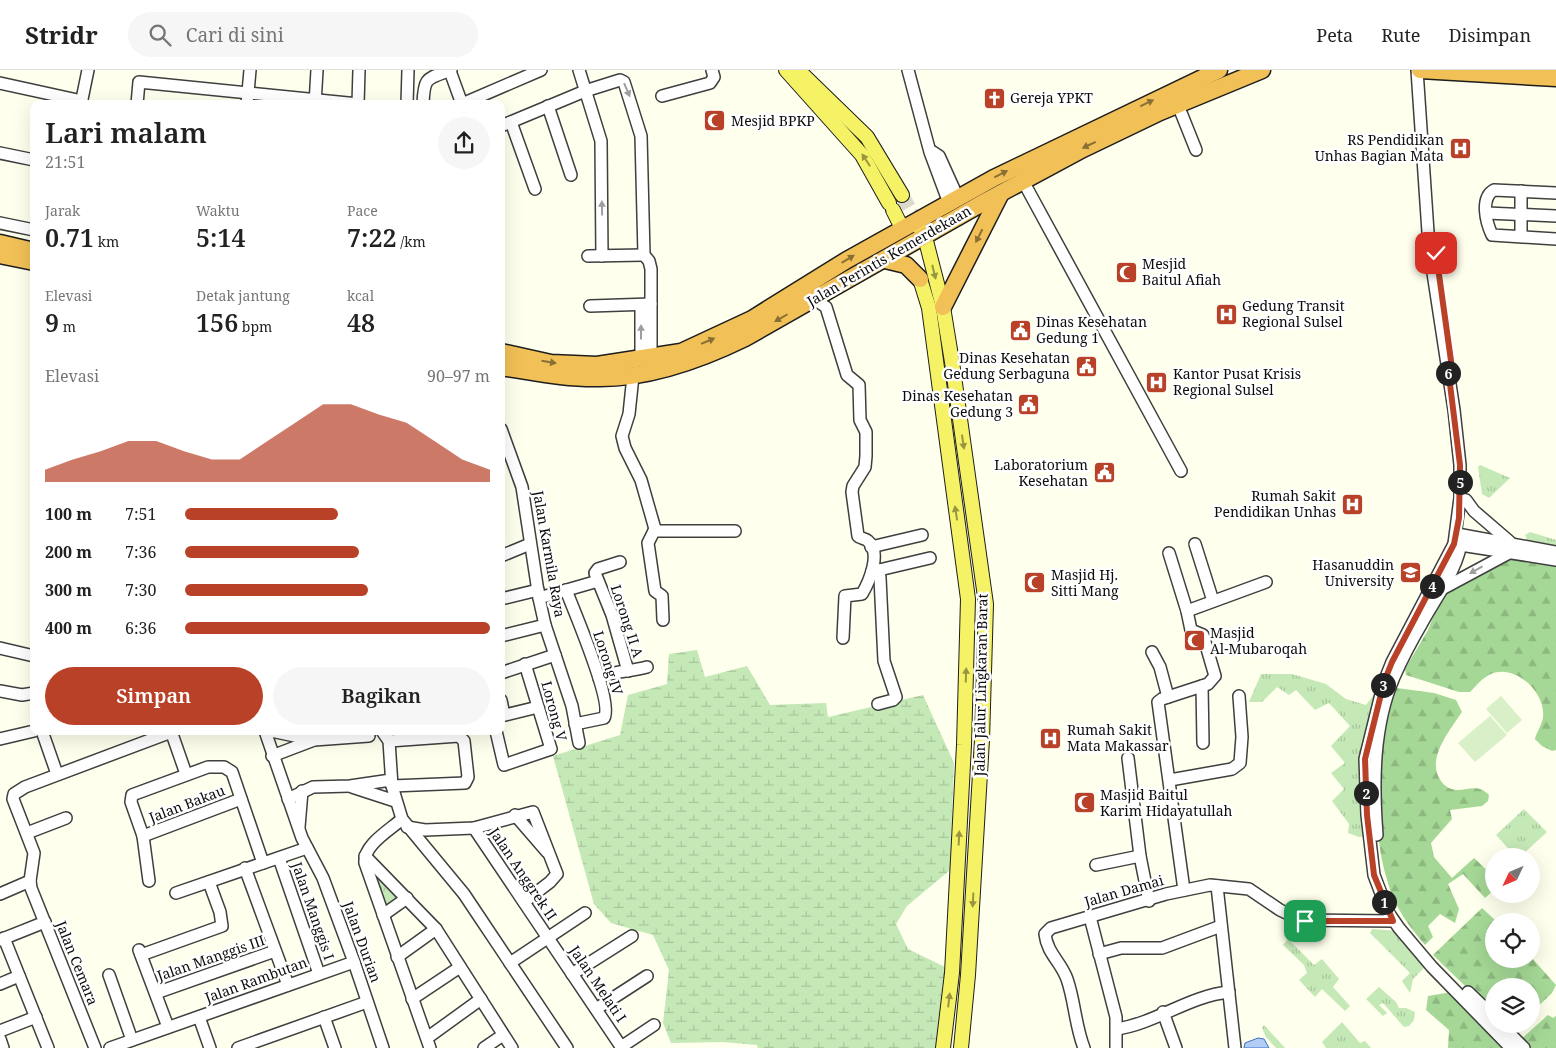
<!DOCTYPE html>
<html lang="id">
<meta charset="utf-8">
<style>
:root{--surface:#fff;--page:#f6f6f6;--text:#222;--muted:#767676;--line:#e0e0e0;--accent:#b94127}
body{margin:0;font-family:"Noto Serif",serif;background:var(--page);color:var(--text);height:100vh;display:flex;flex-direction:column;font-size:19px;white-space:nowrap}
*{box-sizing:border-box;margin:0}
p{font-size:16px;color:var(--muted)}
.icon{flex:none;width:28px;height:28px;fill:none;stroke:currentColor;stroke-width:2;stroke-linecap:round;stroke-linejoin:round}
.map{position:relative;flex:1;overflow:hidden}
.panel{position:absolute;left:30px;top:30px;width:475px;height:635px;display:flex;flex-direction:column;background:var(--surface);border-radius:10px;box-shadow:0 5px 20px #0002}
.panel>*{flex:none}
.needle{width:32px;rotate:226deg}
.fabs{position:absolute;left:1485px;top:778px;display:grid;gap:10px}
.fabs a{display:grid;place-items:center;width:55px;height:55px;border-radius:50%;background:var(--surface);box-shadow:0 5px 20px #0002;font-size:25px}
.pin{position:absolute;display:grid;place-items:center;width:42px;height:42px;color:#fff;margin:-21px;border-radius:10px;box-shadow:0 2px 8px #0006}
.km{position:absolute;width:25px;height:25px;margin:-12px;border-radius:50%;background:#222;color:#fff;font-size:14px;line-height:25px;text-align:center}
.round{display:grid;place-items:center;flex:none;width:52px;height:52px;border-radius:26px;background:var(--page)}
.headline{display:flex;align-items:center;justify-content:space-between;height:85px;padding:0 15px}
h1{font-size:28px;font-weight:600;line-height:38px}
.metrics{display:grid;grid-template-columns:repeat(3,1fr);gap:8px;height:85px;padding:5px 15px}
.metrics div{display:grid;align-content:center}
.metrics b{font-size:25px;font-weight:600}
.metrics small{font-size:14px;font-weight:400}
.metrics p{font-size:14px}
.chart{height:140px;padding:10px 15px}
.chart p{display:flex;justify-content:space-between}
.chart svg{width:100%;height:90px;margin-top:5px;fill:var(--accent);opacity:.7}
.cta{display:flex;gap:10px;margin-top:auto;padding:10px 15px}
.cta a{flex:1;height:58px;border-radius:30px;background:var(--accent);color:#fff;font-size:20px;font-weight:600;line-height:58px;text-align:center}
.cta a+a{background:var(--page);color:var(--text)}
ul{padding:0 15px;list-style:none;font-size:16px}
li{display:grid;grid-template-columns:80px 60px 1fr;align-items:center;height:38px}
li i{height:12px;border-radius:6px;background:var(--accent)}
header{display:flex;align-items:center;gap:30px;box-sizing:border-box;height:70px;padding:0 25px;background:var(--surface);border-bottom:1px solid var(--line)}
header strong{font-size:24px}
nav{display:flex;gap:28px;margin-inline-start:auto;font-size:18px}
.search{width:350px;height:45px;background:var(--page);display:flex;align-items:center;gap:12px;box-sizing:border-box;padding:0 18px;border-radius:28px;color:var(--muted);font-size:19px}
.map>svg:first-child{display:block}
</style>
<header>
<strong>Stridr</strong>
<div class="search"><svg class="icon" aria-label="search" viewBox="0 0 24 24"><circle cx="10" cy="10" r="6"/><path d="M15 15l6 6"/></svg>Cari di sini</div>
<nav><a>Peta</a><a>Rute</a><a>Disimpan</a></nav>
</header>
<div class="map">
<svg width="1556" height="978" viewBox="0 0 1556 978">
<defs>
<pattern id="grass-tufts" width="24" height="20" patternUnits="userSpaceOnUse" patternTransform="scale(1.25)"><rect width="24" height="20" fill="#c5e8b7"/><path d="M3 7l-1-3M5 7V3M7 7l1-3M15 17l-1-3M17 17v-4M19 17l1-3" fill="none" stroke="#a8c69c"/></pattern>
<pattern id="forest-firs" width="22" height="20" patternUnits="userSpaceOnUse" patternTransform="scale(1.25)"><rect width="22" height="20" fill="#a5d896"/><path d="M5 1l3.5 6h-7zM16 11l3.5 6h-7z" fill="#8db880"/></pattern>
<pattern id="wetland-marsh" width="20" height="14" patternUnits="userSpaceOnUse" patternTransform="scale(1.25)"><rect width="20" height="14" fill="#c5e8b7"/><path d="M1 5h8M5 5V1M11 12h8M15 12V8" fill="none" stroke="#a8c69c"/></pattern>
</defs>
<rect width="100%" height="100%" fill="#feffec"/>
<g fill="url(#grass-tufts)">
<polygon points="1480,395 1510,408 1489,428 1482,424 1478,397"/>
<polygon points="1530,462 1556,470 1556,476 1528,472 1525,465"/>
<polygon points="1261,604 1292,604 1326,614 1346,629 1366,635 1378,619 1373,766 1359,767 1348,763 1349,754 1332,731 1344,719 1331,703 1345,693 1331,676 1350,656 1329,633 1315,640 1296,620 1289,625 1277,617 1262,632 1249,632"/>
<polygon points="1524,739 1547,762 1521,786 1515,786 1496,765"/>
<polygon points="369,793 399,825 384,839"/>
<polygon points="1372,859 1397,861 1424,898 1413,909 1410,923 1402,911 1410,903 1370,863"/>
<polygon points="1288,869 1314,895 1322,889 1339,909 1333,917 1350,936 1345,941 1322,919 1315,927 1299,910 1307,903 1304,895 1283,875"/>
<polygon points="1379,917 1396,932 1399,938 1406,938 1415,942 1414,950 1409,956 1404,957 1383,933 1379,935 1387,943 1383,946 1366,929"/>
<polygon points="1342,952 1360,973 1365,971 1371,978 1326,978 1322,972"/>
<polygon points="1264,955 1285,978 1276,978 1266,967 1262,958"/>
</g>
<g fill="url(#forest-firs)">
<path d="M1512,489L1556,495V680L1552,681L1542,676L1535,669C1537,661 1542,655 1543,647C1546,623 1515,593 1491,604C1482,608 1476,616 1470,622H1459L1406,605L1405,599L1428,560L1438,535L1448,519L1487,496Z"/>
<path d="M1397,618L1434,623L1456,630L1462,642C1450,660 1425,690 1441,711C1444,716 1451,720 1457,720C1470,720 1478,714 1489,725L1488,731L1482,736L1450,740L1452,749L1431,773L1434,787L1452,808L1474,788L1494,807V820L1485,828L1463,804L1448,814L1459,839L1455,853L1440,844L1428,856L1433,867L1425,875C1409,856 1395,838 1388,813C1382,794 1378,773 1378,753C1377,729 1381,632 1397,618Z"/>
<polygon points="1482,838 1496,851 1494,851 1494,889 1520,889 1525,893 1531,887 1556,915 1552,923 1531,943 1531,916 1494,916 1493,943 1433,885"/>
<polygon points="1452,922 1508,978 1448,978 1449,960 1426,940 1428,926"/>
<polygon points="1548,945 1553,948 1556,946 1556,978 1527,978 1519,971"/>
</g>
<polygon fill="url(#wetland-marsh)" points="697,580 705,607 747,596 770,635 826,633 828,647 923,625 954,693 950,800 907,836 896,854 908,879 945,897 935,978 758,978 757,975 723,972 671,973 663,953 669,900 653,865 611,853 594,834 553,686 620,665 628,625 667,614 669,584"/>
<g fill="#d9efc8">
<polygon points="1501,626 1522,650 1507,663 1486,639"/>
<polygon points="1490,646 1507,665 1475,692 1458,673"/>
</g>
<polygon fill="#b2cdf5" stroke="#3a71ca" points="1258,968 1264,969 1269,978 1244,978 1245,973"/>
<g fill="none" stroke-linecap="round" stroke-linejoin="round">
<polyline stroke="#dadbca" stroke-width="14" stroke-dasharray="14 7" stroke-linecap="butt" points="902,125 914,146 924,147"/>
<defs>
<g id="minor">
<polyline points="579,0 601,71 602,186"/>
<polyline points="908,0 930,82 949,133"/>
<polyline points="1417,0 1429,177 1454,340 1460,395 1460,428 1454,474 1392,592 1384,612 1365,689 1367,745 1374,805 1388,842 1399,858 1432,897 1511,978"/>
<polyline points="450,1 462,34 541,0"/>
<polyline points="0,13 82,31"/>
<polyline points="662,26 710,13 714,7 712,0"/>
<polyline points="81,34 88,0"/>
<polyline points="137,34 139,12 358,34"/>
<polyline points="247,34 250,0"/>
<polyline points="315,34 317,0"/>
<polyline points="358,34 359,0"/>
<polyline points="407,34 408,0"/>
<path d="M423,34C424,6 427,9 451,0"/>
<polyline points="1178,35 1196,80"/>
<polyline points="548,36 571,105"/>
<polyline points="511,52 535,119"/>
<polyline points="501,56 585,21 620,10 624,12 641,66 644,185 649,191 651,199 651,288"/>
<polyline points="933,82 939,86 958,128"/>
<polyline points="0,83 34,90"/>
<polyline points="1023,111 1181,401"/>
<path d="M1556,123L1494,120C1480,128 1486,152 1492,165L1556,169"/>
<polyline points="1487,143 1556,146"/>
<polyline points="0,153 34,160"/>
<polyline points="1521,166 1521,121"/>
<polyline points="588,186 644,185"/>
<path d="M814,229L826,237L847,305L859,315L860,350L866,362V386L865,397L853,416L852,422L858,466C861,469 865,468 868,471C882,483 869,512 862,524L845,526L843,568"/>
<polyline points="641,235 641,290"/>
<polyline points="590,236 651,234"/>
<polyline points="633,306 629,344 622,366 625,378 641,410 655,459 648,473 655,521 662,526 663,550"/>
<polyline points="501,359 522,417 539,528 545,555 572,636 579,673"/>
<polyline points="1466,430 1474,441 1510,472"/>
<polyline points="654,461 735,461"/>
<polyline points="1457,464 1556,482"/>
<polyline points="1195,474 1213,531"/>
<polyline points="1454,474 1556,490"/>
<polyline points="871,477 922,465"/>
<polyline points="1169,483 1187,541"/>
<polyline points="501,486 530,474"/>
<polyline points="620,492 598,499 595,503 612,545 628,601"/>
<polyline points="879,500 930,488"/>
<polyline points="872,501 879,500 880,508 884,591 896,627 893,630 878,634"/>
<polyline points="1442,519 1509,483"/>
<path d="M566,520C574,541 614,633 604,648L575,654"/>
<polyline points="539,528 598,511"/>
<polyline points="501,529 538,520"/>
<polyline points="501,566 545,555"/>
<polyline points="0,578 34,586"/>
<polyline points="1152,582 1160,597 1168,627"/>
<polyline points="501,603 555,585"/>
<path d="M599,608C616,600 630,602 647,597"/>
<polyline points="1202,616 1203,673"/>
<polyline points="0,621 22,625 34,623"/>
<polyline points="501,630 504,645"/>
<polyline points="501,646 538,637"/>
<polyline points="42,661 57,704"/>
<polyline points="171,661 186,704"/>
<polyline points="265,661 302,768 323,808 354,892 383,978"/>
<polyline points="271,661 314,670 331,661"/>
<polyline points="382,661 389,671 392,716 402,749 464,824 567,978"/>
<polyline points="496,661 504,695 551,679 525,594"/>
<polyline points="0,669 34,661"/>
<polyline points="389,671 459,666 464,671 468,707 465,713 392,716"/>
<polyline points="272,686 314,670 369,666"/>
<polyline points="1128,688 1140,786 1149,831"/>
<polyline points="1170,710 1232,699 1240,693 1242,667 1239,626"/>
<polyline points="352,717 395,731"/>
<polyline points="288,729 313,717 350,716 391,710"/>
<polyline points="515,745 547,782"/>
<path d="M402,749C390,760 363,775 365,793L430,978"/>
<polyline points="299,757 302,721"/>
<polyline points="407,757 425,760 474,758 533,742 557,804 550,812 524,832"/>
<polyline points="474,758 622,978"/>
<polyline points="27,763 66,748"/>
<path d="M1377,765C1373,713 1373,656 1394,607C1402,589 1412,570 1422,553C1436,527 1459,498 1462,467"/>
<polyline points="143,766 241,729"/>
<polyline points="365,786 436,859 512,978"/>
<polyline points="279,788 319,904"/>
<polyline points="1096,795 1140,786"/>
<polyline points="245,798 288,915"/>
<polyline points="149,811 143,766 131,732 132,725 208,697 224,697 232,702 263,793"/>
<polyline points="1217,816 1235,978"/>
<polyline points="1184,820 1158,632 1162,629 1208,614 1215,606 1203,565 1191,560 1187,541 1266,512"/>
<polyline points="176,823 307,778"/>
<polyline points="0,824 30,811"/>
<polyline points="383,845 407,828"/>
<polyline points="1090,847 1116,947 1116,978"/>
<polyline points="4,868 48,978"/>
<polyline points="0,870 45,852"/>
<polyline points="139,880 168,957"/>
<polyline points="1099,884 1121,878 1162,878 1221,856"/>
<polyline points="141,885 222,856 220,842 209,812"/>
<polyline points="397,887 436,859"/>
<polyline points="510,893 585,843"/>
<polyline points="572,904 632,866"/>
<polyline points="109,905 132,970"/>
<polyline points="0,914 19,906"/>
<polyline points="1468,922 1494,947"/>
<polyline points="156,923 275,881"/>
<polyline points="412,929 460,897"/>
<polyline points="596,939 647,906"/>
<polyline points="1163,942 1176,978"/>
<polyline points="199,947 210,978"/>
<polyline points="324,947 335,978"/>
<polyline points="1500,954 1524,978"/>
<path d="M1117,959C1156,953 1189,926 1229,922"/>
<polyline points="0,961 36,947"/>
<polyline points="427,968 481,929"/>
<polyline points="0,969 3,978"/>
<polyline points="621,977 654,955"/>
<polyline points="95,978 31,818 30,811 34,783 13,729 14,724 25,717 174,661"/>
<polyline points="110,978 354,892"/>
<polyline points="238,978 367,932"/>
<polyline points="484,978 503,965"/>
<path d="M1084,978C1075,955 1075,932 1067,909C1061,892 1047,883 1045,864L1051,858L1166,824L1210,815L1249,819L1280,840L1301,850L1393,851"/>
</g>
<g id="major">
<polyline points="786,0 862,85 889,133"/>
<polyline points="798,0 867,67 902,125"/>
<polyline points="893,140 902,158"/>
<polyline points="920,158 925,167 943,237 952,292 986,534 982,670 968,905 961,978"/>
<polyline points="920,209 929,238 968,529 964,675 952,903 943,978"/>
</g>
<g id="highway">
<polyline points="1420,0 1556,8"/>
<polyline points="0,173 34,181"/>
<polyline points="0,185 34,192"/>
<polyline points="885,190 906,195 920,209"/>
<polyline points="943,237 1001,123"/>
<polyline points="501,282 551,293 597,295 681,282 752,249 847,190 994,108 1219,0"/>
<path d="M501,297C534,302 567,309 600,308C650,308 700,290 745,268L986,131L1083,79L1160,42L1262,0"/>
</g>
</defs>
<use href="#minor" stroke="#3f3f3f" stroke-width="14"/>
<use href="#major" stroke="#1d1d1d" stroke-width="16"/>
<use href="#highway" stroke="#1d1d1d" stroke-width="19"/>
<use href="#minor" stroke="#fff" stroke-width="11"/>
<use href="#major" stroke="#f6f265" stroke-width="14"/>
<use href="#highway" stroke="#f1c057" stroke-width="16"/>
</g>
<defs><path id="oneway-solid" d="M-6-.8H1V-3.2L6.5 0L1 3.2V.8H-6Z" transform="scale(1.25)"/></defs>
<g fill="#9e9e9e">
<use href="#oneway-solid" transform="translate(627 20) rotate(67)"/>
<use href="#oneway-solid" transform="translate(602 138) rotate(-91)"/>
<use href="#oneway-solid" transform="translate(641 262) rotate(-90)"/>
<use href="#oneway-solid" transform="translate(1476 500) rotate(151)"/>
</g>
<g fill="#8a6f35">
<use href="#oneway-solid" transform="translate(1147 33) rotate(-26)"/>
<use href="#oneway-solid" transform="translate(1089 75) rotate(155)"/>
<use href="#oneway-solid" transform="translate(1001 104) rotate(-27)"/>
<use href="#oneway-solid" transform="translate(979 166) rotate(117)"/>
<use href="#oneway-solid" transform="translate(848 189) rotate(-31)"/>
<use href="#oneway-solid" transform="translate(781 248) rotate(150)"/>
<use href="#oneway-solid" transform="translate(708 271) rotate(-23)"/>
<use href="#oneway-solid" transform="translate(549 292) rotate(9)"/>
</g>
<g fill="#989641">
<use href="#oneway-solid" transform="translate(866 90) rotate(-123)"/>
<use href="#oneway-solid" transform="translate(934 202) rotate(76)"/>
<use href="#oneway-solid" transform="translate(963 372) rotate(82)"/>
<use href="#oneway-solid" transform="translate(956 443) rotate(-99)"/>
<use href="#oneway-solid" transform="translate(966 605) rotate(-88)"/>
<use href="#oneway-solid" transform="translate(959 768) rotate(-87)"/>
<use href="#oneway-solid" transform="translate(973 830) rotate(93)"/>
<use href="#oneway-solid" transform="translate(949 930) rotate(-83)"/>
</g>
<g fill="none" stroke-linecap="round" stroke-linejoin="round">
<defs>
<polyline id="route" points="1305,851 1393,851 1374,805 1367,745 1365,689 1384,612 1392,592 1454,474 1459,448 1460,395 1448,298 1452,298 1436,183"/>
</defs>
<use href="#route" stroke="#fff" stroke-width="10"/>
<use href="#route" stroke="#b94127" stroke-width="6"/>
</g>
<defs>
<symbol id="church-square" viewBox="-11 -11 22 22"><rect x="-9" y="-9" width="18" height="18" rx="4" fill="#b94127" stroke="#fff"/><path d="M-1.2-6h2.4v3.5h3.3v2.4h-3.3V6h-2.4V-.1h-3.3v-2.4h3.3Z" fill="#fff"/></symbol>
<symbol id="mosque-square" viewBox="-11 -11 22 22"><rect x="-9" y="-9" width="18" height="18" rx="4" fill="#b94127" stroke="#fff"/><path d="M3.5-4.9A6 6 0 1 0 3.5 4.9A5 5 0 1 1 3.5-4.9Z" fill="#fff"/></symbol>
<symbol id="hospital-square" viewBox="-11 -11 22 22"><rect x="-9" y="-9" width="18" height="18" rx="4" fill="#b94127" stroke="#fff"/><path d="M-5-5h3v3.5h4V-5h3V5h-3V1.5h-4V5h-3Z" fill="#fff"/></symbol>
<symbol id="civic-square" viewBox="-11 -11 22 22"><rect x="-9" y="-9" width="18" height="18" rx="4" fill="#b94127" stroke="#fff"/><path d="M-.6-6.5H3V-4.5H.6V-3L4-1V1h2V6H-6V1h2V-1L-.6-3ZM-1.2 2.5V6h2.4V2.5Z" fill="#fff"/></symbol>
<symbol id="university-square" viewBox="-11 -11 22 22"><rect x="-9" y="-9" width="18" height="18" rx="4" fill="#b94127" stroke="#fff"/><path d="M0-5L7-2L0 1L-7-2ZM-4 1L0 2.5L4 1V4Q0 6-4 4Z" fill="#fff"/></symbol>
</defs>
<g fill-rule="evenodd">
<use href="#church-square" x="982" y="16" width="25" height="25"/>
<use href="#mosque-square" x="702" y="38" width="25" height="25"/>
<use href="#hospital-square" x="1448" y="66" width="25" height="25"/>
<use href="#mosque-square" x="1114" y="190" width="25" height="25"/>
<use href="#hospital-square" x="1214" y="232" width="25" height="25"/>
<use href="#civic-square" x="1008" y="248" width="25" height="25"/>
<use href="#civic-square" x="1074" y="284" width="25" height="25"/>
<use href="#hospital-square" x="1144" y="300" width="25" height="25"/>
<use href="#civic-square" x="1016" y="322" width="25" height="25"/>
<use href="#civic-square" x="1092" y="390" width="25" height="25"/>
<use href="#hospital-square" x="1340" y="422" width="25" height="25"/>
<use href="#university-square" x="1398" y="490" width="25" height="25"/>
<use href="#mosque-square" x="1022" y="500" width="25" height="25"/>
<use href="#mosque-square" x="1182" y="558" width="25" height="25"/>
<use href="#hospital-square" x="1038" y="656" width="25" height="25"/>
<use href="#mosque-square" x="1072" y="720" width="25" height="25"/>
</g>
<g text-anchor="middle" stroke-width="5" stroke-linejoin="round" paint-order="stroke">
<g font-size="14" fill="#0c0c0c" stroke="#fff" text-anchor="start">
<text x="1010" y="33">Gereja YPKT</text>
<text x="731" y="56">Mesjid BPKP</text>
<text x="1444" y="75" text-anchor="end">RS Pendidikan<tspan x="1444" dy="16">Unhas Bagian Mata</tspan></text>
<text x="1142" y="199">Mesjid<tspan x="1142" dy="16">Baitul Afiah</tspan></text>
<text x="1242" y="241">Gedung Transit<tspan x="1242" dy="16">Regional Sulsel</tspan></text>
<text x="1036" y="257">Dinas Kesehatan<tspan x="1036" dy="16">Gedung 1</tspan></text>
<text x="1070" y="293" text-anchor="end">Dinas Kesehatan<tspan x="1070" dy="16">Gedung Serbaguna</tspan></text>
<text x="1173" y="309">Kantor Pusat Krisis<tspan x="1173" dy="16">Regional Sulsel</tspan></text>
<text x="1013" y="331" text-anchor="end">Dinas Kesehatan<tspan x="1013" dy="16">Gedung 3</tspan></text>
<text x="1088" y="400" text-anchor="end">Laboratorium<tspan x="1088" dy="16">Kesehatan</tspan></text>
<text x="1336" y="431" text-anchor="end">Rumah Sakit<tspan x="1336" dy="16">Pendidikan Unhas</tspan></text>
<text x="1394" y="500" text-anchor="end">Hasanuddin<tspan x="1394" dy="16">University</tspan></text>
<text x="1051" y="510">Masjid Hj.<tspan x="1051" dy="16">Sitti Mang</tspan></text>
<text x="1210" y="568">Masjid<tspan x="1210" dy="16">Al-Mubaroqah</tspan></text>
<text x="1067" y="665">Rumah Sakit<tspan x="1067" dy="16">Mata Makassar</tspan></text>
<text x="1100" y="730">Masjid Baitul<tspan x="1100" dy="16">Karim Hidayatullah</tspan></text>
</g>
<g font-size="14" fill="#0c0c0c" stroke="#fff">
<text transform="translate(889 186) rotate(-30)" y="5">Jalan Perintis Kemerdekaan</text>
<text transform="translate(549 484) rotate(80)" y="5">Jalan Karmila Raya</text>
<text transform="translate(627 551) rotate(72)" y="5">Lorong II A</text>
<text transform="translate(608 593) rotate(72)" y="5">Lorong IV</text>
<text transform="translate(981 615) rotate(-89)" y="5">Jalan Jalur Lingkaran Barat</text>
<text transform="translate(554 641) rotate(75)" y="5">Lorong V</text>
<text transform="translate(187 734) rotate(-21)" y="5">Jalan Bakau</text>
<text transform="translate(523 804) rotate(56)" y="5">Jalan Anggrek II</text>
<text transform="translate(1124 821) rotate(-16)" y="5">Jalan Damai</text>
<text transform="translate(313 841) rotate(71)" y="5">Jalan Manggis I</text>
<text transform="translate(362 872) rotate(70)" y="5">Jalan Durian</text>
<text transform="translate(211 888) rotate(-19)" y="5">Jalan Manggis III</text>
<text transform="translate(77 893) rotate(68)" y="5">Jalan Cemara</text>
<text transform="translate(256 910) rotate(-20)" y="5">Jalan Rambutan</text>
<text transform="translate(598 914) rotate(56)" y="5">Jalan Melati I</text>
</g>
</g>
</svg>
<div class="fabs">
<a><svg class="needle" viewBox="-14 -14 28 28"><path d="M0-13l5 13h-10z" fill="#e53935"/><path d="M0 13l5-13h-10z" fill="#767676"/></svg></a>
<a><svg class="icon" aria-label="locate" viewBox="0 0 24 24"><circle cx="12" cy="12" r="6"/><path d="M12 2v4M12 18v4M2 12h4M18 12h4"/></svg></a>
<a><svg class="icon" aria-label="layers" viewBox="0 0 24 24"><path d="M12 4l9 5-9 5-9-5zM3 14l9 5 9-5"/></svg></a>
</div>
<div class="pin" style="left:1305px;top:851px;background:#1e9e55"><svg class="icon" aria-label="arrive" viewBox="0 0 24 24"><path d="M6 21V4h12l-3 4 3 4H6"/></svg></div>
<div class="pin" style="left:1436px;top:183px;background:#d93025"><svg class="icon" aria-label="check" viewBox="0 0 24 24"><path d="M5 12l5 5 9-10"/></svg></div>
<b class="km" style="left:1384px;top:832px">1</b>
<b class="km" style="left:1366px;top:723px">2</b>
<b class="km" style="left:1383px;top:615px">3</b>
<b class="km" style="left:1432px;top:516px">4</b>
<b class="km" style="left:1460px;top:412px">5</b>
<b class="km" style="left:1448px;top:303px">6</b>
<section class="panel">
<div class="headline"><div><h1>Lari malam</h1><p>21:51</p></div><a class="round"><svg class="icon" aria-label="share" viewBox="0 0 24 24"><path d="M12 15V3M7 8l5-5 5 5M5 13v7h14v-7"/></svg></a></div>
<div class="metrics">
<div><p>Jarak</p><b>0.71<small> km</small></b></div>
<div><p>Waktu</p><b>5:14</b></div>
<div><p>Pace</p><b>7:22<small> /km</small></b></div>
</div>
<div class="metrics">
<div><p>Elevasi</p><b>9<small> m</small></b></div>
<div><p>Detak jantung</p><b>156<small> bpm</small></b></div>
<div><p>kcal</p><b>48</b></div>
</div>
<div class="chart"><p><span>Elevasi</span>90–97 m</p>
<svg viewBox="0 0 160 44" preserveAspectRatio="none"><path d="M0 44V38L10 33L20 29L30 24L40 24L50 29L60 33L70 33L80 24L90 15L100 6L110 6L120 11L130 15L140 24L150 33L160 38V44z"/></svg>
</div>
<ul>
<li><b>100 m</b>7:51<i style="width:50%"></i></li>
<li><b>200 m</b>7:36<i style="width:57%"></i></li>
<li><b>300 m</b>7:30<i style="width:60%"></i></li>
<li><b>400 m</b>6:36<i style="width:100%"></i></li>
</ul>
<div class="cta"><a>Simpan</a><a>Bagikan</a></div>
</section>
</div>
